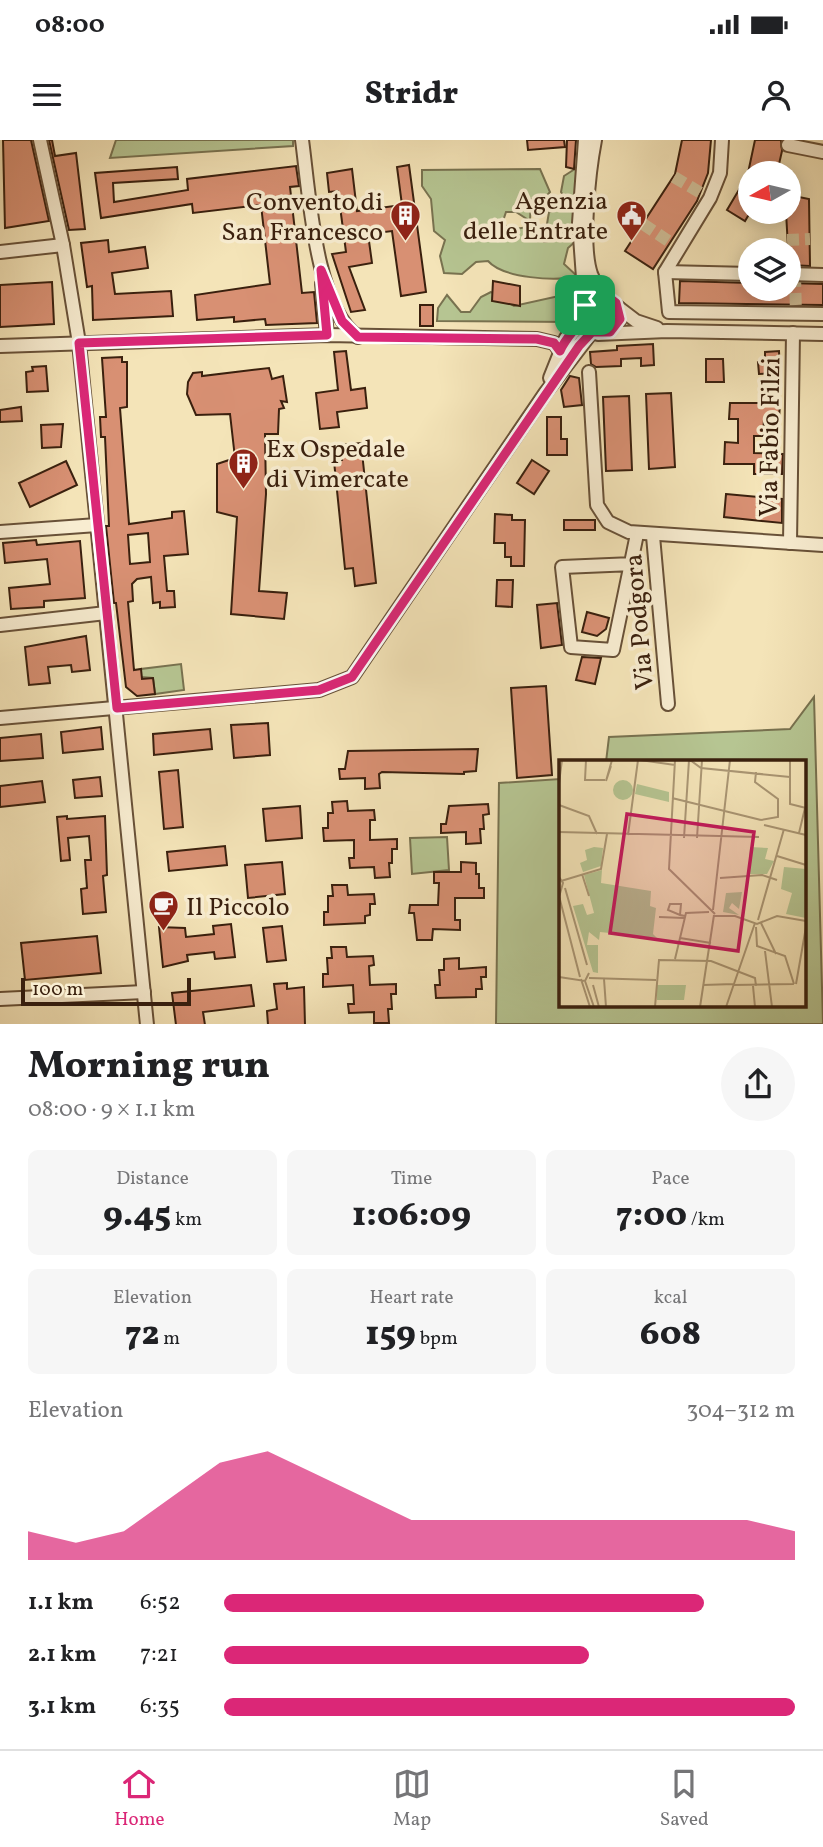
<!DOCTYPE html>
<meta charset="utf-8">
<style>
:root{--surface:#fff;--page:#f6f6f6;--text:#202124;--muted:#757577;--line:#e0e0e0;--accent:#db2777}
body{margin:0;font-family:Vollkorn,serif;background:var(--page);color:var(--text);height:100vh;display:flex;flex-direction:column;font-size:26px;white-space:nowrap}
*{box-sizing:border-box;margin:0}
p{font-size:23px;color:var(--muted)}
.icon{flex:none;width:38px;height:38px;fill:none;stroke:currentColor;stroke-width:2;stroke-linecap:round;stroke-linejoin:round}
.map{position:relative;height:884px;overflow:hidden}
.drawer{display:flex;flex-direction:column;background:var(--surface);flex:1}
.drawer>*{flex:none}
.needle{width:46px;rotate:262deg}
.controls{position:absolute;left:738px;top:21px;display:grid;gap:14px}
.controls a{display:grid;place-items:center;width:63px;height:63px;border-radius:50%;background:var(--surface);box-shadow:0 4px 18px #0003;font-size:35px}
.scale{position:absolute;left:21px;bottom:18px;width:170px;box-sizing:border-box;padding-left:7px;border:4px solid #3a200e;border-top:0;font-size:19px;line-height:24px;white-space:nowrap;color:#3a200e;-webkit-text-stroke:5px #f8edd1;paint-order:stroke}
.pin{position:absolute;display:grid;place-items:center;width:60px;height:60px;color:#fff;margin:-30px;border-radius:14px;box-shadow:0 4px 10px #0006}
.round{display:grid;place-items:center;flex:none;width:74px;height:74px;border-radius:37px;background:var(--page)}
.head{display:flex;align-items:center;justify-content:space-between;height:119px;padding:0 28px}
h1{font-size:38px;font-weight:800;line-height:52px}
.stats{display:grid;grid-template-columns:repeat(3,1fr);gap:10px;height:119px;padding:7px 28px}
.stats div{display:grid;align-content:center;border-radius:10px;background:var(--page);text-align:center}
.stats b{font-size:35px;font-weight:800}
.stats small{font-size:19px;font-weight:400}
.stats p{font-size:19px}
.chart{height:196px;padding:14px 28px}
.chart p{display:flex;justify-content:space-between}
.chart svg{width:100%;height:126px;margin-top:7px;fill:var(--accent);opacity:.7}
ul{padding:0 28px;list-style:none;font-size:23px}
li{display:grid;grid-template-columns:112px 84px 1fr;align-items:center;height:52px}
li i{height:18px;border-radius:9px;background:var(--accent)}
.status{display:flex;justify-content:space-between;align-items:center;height:49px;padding:0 35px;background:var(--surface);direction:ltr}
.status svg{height:19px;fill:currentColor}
header{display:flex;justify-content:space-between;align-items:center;height:91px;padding:0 28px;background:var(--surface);font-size:32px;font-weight:800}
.tabs{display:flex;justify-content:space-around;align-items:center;height:98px;border-top:2px solid var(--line);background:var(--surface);font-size:19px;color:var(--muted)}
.tabs a{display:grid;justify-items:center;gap:4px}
.tabs .on{color:var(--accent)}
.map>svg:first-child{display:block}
</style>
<div class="status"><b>08:00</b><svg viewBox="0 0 49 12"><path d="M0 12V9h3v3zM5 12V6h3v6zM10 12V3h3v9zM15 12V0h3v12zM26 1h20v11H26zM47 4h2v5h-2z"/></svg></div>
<header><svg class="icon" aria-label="menu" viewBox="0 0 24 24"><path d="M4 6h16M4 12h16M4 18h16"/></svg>Stridr<svg class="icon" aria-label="person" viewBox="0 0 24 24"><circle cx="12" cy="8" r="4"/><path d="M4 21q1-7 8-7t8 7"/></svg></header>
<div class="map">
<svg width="823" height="885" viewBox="0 0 823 885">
<rect width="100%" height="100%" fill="#f4e4b8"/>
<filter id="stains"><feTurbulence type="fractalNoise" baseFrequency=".00286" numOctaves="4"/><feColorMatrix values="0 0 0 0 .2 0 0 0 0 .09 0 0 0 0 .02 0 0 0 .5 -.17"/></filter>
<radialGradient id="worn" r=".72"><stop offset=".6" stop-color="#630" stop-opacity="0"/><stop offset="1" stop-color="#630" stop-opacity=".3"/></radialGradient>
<g fill="#b6c592" stroke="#787250" stroke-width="2">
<polygon points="116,0 293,0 293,6 110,18"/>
<path d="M578,27L577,100L568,108L564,124L577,136C556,142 503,138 488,121L476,122L462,134L444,133L440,116L445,100L434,91L431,59L422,46V30L540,29L550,52L544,59H531L530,81L516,72H506L502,84L513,89L530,87L544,102L557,99L547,84L549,72L570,64L561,52L564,36Z"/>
<polygon points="491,152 514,166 577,152 575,176 569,182 437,181 438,168 447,155 461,172 470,172 481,157"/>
<polygon points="181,524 184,550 155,554 153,538 141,537 141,529"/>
<polygon points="814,557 823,884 496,884 499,643 560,639 560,865 804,865 804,622 606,622 609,597 790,589"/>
<polygon points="447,697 449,730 412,734 410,698"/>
</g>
<g fill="#d89073" stroke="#3a200e" stroke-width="2" fill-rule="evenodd">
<polygon points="3,0 31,0 49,81 5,88"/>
<polygon points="49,0 52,0 55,16 76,13 85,89 69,90"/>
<polygon points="527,0 564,0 565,7 528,10"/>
<polygon points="567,0 576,0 574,29 566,27"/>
<polygon points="682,0 711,0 708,33 697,61 653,129 625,111 675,34"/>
<polygon points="755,0 781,0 782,11 777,33 748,33"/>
<polygon points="409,25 426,152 401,156 392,91 368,94 372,123 349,127 365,170 351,172 332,114 346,112 338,51 329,52 327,33 352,29 357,71 402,65 397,27"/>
<polygon points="296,26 299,46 290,47 302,153 314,152 317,183 266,185 265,179 234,182 234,177 197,180 195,155 270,144 261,65 193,73 192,64 101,78 95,33 177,27 178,39 113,43 114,62 188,50 187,39"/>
<polygon points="740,48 751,54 751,71 745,81 727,70"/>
<polygon points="789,55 809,59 810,126 789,125 786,72 789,72"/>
<polygon points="108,100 109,112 145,107 148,128 112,133 115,154 171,151 173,176 93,180 92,146 87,147 81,103"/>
<polygon points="493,141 520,146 520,166 492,161"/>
<polygon points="680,141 751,143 751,149 789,149 789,143 823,144 823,165 679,163"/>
<polygon points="52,142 54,184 0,187 0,145"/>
<rect x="420" y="165" width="13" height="21"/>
<polygon points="653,204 654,225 641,226 641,218 621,219 621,226 596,227 591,224 590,212 617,210 617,206"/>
<polygon points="346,211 351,250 365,248 367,268 337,272 339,287 320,289 316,253 338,250 334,212"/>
<polygon points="779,211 780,233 759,234 758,222 765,221 765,212"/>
<path d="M122,217V222H127V267L120,268L129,384L172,378V372L184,371L188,414L164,416L167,451H174L175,467L160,468V462L153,463L151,437L137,439L132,444L133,461L128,462L134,530L141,529L142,539L153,538L155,554L137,556L126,547L116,463H114L106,386H109L105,297H101L100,277H106L102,218ZM148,393L150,422L130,424L128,395Z"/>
<polygon points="706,219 723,219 724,242 706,242"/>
<polygon points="46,226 48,251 27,252 26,232 33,231 32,227"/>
<polygon points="269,228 272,239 283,236 287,262 281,261 284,268 279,269 278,294 265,294 266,354 259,451 287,453 284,479 231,474 237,377 217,372 217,324 235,318 230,274 196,275 187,254 188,242 193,233 202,232 202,236"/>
<polygon points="570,236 579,238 582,265 564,267 561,250"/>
<polygon points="671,253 675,327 649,329 646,254"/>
<polygon points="629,256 632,330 606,331 603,257"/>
<polygon points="730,263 780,263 779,279 764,279 763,296 754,296 754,313 783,314 782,334 754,334 754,324 724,324 725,302 738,303 738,279 729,279"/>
<polygon points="21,267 22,281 0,282 0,270"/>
<polygon points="547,277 561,277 561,299 567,299 567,315 547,315"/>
<polygon points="63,284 61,307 42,308 41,285"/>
<polygon points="361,303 376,443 355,446 353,428 345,429 334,321 342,320 340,305"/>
<polygon points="532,320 549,331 534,354 517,343"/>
<polygon points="66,321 77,345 30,367 19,343"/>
<polygon points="726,354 782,359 782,383 724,377"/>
<polygon points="495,374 512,375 512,380 525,380 524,426 511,426 511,417 505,417 505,403 494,403"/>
<rect x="564" y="380" width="31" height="10"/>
<polygon points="36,400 37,405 80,401 85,458 44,461 44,467 11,469 9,448 50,444 47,419 5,423 3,403"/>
<polygon points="497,440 513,440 512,467 496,466"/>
<polygon points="557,463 562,505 541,508 537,465"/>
<polygon points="587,472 609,478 606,489 597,496 582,492"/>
<polygon points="86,496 90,530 72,532 71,525 48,527 50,543 29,545 25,507"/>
<polygon points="582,517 601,518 595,544 576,540"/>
<polygon points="546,546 552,635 517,638 511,548"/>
<polygon points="268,583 270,615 234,618 231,585"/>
<polygon points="101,587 103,609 63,613 61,592"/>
<polygon points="210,589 212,609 154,615 153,594"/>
<polygon points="41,594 43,618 0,621 0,598"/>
<polygon points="478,609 476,631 464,632 464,634 382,632 379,634 380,648 365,649 365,638 340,639 339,629 345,629 348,611"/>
<polygon points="178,630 183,687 164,689 159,632"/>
<polygon points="100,637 102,656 75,658 73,640"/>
<polygon points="42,641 45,662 0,667 0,646"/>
<polygon points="347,661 348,671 374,670 375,680 370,680 370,700 397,699 397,709 392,709 392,723 389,723 390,737 375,738 374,727 350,728 349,718 354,718 354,700 324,701 323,688 328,688 328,673 333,673 332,662"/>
<polygon points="488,664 489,674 483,675 484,689 480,689 481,703 466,704 466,692 441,693 441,684 446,684 449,666"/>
<polygon points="300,666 302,698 266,701 263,669"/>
<polygon points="67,676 67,679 105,676 107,735 103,736 106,772 83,774 81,749 87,748 85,720 91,720 89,696 68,698 70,720 61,721 57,677"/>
<polygon points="225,706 227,725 169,731 167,712"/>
<polygon points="282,722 285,754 248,758 245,725"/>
<polygon points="461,722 476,723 476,734 479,734 479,748 484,748 484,758 455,758 455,780 460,780 460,790 433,789 432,800 417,800 414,773 409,773 410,765 438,765 439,743 434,743 434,732 461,732"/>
<polygon points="332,745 347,745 348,755 374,754 375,764 370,764 370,775 365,776 365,783 324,785 324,772 328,772 328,756 333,756"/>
<polygon points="231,784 235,817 215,819 214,812 187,815 188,821 163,827 159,787 185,788 186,797 214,794 213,786"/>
<polygon points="282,786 286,820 267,822 263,788"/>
<polygon points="97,796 101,833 25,840 21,803"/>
<polygon points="331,807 346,807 347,817 373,816 374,825 369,826 370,845 396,844 396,854 391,854 392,869 388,869 389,883 374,883 374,872 349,873 348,864 354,864 353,845 323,847 323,834 328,834 327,818 332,818"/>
<polygon points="459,818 459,829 486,827 486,837 481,837 482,849 476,849 476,857 436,858 435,845 440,845 439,830 444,830 444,819"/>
<polygon points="287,843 287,849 304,847 305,885 268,885 267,871 277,869 274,844"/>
<polygon points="251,845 254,866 203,872 205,885 176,885 172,853"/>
</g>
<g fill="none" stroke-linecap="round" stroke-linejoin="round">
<g stroke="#cfbd96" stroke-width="12" stroke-dasharray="12 6" stroke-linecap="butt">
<polyline points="674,37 701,53"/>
<polyline points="745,49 751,52"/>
<polyline points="643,84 670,102"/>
<polyline points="787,100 810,99"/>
<polyline points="795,135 796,174"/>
</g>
<defs>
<g id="minor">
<polyline points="40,0 63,105 79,203 147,885"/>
<path d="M302,0C309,50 315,168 358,197"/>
<path d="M595,0C589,31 581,105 591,134C594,142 600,150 606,157"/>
<polyline points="722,0 720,33 710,58 665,132 669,172 823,174"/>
<polyline points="788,5 823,12"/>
<polyline points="0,112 63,105"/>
<polyline points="665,132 751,134"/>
<polyline points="789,134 823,135"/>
<polyline points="322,144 327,195"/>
<polyline points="585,165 579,83 585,0"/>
<polyline points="619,168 636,181 657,188"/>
<polyline points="610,192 620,179 619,168 606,157 589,161 583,171 587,188 598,194 667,191 823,194"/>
<polyline points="0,206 327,195 537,199 554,203 560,211 578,206"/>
<polyline points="589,232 597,365 608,382 629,392 823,405"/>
<polyline points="550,238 566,198 583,177"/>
<polyline points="0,392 97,385"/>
<polyline points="653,396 668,564"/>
<polyline points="790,403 793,193"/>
<polyline points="633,424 562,427 571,507 613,510 637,394"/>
<polyline points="0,485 106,473"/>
<polyline points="0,578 319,550 352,537 546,252 592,192"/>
<polyline points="0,859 144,852"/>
</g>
</defs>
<use href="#minor" stroke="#685138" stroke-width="16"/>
<use href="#minor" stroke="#f8edd1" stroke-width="12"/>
</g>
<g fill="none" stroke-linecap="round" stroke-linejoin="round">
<defs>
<path id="route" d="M321,130L342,181L358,197L537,199L554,203L560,211C565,199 573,192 580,182C588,171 589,140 616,163L620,179L610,192H592L579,206L352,537L319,550L117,568L79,203L327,195Z"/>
</defs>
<use href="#route" stroke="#fff" stroke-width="14"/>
<use href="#route" stroke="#db2777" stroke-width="9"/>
</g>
<defs>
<symbol id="civic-pin" viewBox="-11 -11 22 30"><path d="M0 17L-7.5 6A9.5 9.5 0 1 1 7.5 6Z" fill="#8f2418" stroke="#f8edd1"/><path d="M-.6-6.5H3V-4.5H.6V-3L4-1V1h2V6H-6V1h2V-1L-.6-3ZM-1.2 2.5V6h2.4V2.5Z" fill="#fff"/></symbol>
<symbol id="building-pin" viewBox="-11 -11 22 30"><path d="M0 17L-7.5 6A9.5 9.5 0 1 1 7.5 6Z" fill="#8f2418" stroke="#f8edd1"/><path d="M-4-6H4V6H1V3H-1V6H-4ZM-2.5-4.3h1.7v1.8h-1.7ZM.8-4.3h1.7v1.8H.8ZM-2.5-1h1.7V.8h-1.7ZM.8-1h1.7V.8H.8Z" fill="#fff"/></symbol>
<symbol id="cafe-pin" viewBox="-11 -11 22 30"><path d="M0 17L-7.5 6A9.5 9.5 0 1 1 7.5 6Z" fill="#8f2418" stroke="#f8edd1"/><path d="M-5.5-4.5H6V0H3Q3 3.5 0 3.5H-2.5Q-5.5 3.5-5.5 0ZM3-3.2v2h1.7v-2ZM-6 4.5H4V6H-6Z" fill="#fff"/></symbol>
</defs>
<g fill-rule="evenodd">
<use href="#civic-pin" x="614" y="58" width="35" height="47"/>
<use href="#building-pin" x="388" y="58" width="35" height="47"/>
<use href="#building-pin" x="226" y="306" width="35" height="47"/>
<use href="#cafe-pin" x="146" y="748" width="35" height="47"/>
</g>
<g text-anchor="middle" stroke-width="7" stroke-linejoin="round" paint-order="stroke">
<g font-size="26" fill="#3a200e" stroke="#f8edd1" text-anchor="end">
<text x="608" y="69">Agenzia<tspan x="608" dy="30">delle Entrate</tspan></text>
<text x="383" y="70">Convento di<tspan x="383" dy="30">San Francesco</tspan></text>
<text x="266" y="317" text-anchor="start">Ex Ospedale<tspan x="266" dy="30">di Vimercate</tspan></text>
<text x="186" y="775" text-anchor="start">Il Piccolo</text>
</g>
<g font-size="26" fill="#3a200e" stroke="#f8edd1">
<text transform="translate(769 297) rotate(-89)" y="9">Via Fabio Filzi</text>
<text transform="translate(638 482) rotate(-95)" y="9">Via Podgora</text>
</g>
</g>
<g transform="translate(559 620)">
<rect width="247" height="247" fill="#f4e4b8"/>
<path d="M54 30a10 10 0 1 1 20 0a10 10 0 1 1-20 0ZM78,24L110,32V42L76,34ZM35,87L44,88L42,106L24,112L21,103L28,100L26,90ZM191,87L209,88L206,99L215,101L208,114H189ZM225,107L247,109V158L227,154L233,133L222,129ZM43,110L42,123L92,131L91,146L97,148L94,174L98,178L41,172L40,180L30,172L28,185H39V213L34,212L14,146L24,144L28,155L35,153L25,115ZM183,132L180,149L173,143L170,148L180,155L164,152L167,133ZM98,225H127L125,240H98Z" fill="#b6c592"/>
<path fill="none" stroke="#aa9674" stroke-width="2" d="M27,0L26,20H46M81,0L116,5M116,0L110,109L156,154M131,0L142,8L231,17M231,0V44L247,48M52,6L47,21L53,0M197,12L196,22L219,39V57L202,60M0,23L3,0M113,38L202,60M0,45L30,56L38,74M205,65L247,75M0,72L200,77M240,73L246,48M69,75L79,0M125,78L130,0M138,78L143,0M218,96L247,105M23,114L30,136M0,117L4,123L0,137M161,118L203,115L218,120M2,121L42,109L48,74M6,128L28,205M0,136L21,217M154,150L171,0M121,155L122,144H111L109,150L121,155L126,156M155,156H176L198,164L218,156L247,161M100,157L125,158M199,160L225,69M202,163L217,194M197,167L198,186L226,196L235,224M121,178L152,183M206,191L213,247M116,199L127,153L150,152M0,217L26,221L30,213M30,218L97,220M22,219L31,247M45,219L47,247M26,221L35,247M237,224L247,167M34,225L40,247M144,225L175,224M174,225L235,224M194,226L196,247M96,247L100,200L152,201L196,218L197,226M141,247L155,155M167,247L196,163"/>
<path fill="#c2185b" fill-opacity="0.15" stroke="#c2185b" stroke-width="3.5" d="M68,54L195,72L179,191L51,173Z"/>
<rect width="247" height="247" fill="none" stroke="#3a200e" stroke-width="3.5"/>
</g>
<rect width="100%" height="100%" filter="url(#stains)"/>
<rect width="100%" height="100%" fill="url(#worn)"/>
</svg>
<div class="controls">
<a><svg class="needle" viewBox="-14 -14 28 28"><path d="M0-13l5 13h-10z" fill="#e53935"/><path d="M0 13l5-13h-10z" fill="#757577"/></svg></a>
<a><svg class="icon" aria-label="layers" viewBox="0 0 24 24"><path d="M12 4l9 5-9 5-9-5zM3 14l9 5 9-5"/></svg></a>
</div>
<div class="scale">100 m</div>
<div class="pin" style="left:585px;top:165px;background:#1e9e55"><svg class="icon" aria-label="arrive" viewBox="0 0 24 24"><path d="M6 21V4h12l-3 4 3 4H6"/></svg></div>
</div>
<section class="drawer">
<div class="head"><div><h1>Morning run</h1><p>08:00 · 9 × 1.1 km</p></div><a class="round"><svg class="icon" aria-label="share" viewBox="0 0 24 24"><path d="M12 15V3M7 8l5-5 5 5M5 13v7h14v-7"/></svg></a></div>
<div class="stats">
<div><p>Distance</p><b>9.45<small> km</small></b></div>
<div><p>Time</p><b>1:06:09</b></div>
<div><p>Pace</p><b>7:00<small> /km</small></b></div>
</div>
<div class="stats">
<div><p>Elevation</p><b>72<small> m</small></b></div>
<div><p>Heart rate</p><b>159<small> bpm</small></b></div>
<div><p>kcal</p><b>608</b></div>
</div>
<div class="chart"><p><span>Elevation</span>304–312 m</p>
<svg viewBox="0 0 160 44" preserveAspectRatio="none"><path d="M0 44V34L10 38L20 34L30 22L40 10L50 6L60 14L70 22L80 30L90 30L100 30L110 30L120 30L130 30L140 30L150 30L160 34V44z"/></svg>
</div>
<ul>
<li><b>1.1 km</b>6:52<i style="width:84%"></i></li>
<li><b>2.1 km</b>7:21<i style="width:64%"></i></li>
<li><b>3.1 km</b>6:35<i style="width:100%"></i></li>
</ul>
</section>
<nav class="tabs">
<a class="on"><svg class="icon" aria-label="home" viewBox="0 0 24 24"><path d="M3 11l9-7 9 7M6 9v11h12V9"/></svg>Home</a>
<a><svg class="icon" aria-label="map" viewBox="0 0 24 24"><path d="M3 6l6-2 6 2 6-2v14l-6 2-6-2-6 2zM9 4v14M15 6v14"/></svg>Map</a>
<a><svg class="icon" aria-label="saved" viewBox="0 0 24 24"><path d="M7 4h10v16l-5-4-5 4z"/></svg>Saved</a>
</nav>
